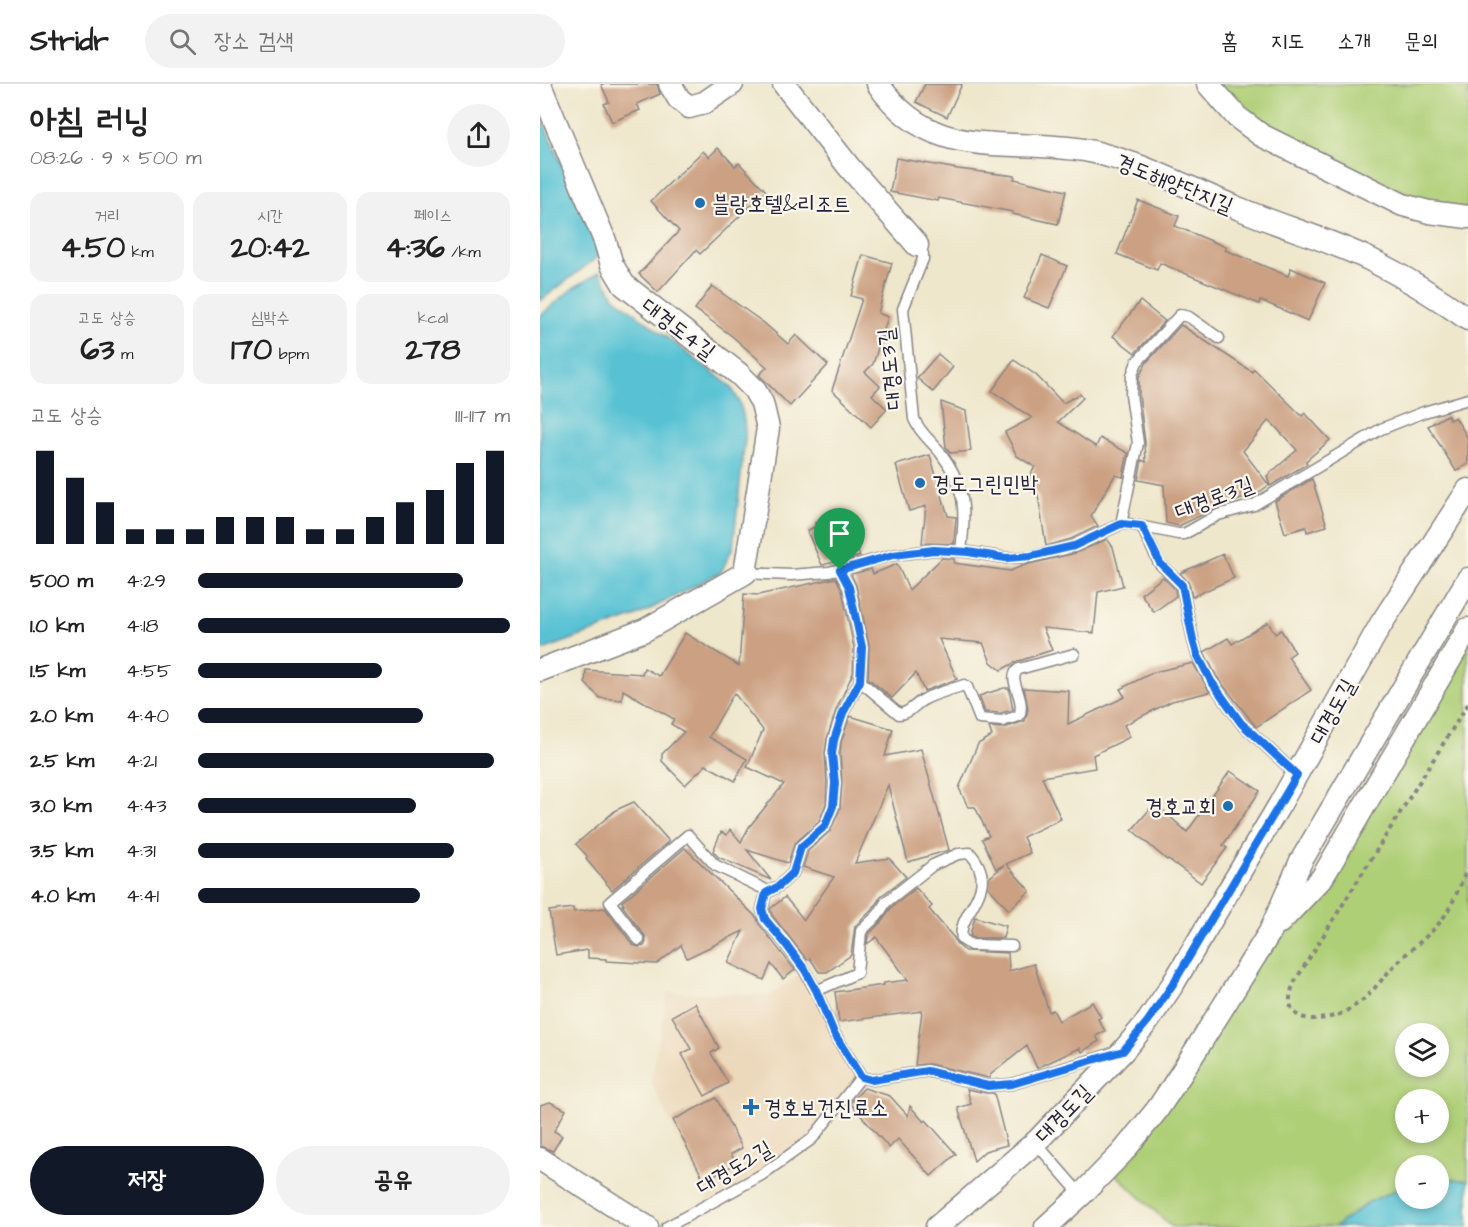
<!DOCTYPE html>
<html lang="ko">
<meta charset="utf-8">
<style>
:root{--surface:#fff;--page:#f2f2f2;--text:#222;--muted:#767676;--line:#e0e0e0;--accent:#111827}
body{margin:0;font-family:"Architects Daughter","Poor Story",sans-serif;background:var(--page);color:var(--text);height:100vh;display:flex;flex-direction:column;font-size:22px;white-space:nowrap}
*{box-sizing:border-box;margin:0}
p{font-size:20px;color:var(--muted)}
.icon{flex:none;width:33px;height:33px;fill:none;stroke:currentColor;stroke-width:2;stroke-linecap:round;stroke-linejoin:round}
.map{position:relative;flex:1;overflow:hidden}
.panel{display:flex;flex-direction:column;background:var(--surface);width:540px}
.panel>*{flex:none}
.tools{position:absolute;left:855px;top:939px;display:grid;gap:12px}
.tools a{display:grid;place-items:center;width:54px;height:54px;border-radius:50%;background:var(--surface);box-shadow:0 3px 9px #0003;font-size:30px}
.pin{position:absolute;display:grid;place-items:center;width:51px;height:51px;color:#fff;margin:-62px -26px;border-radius:50% 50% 50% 0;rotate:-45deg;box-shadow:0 0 6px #0007}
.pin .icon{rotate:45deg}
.round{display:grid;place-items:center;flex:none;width:63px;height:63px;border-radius:32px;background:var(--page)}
.head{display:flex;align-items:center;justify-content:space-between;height:102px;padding:0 30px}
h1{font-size:33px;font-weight:800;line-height:45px}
.stats{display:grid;grid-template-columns:repeat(3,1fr);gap:9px;height:102px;padding:6px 30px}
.stats div{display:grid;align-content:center;border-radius:15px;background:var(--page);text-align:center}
.stats b{font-size:30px;font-weight:800}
.stats small{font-size:16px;font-weight:400}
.stats p{font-size:16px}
.chart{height:168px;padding:12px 30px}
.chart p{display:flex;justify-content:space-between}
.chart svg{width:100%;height:108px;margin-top:6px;stroke:var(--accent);stroke-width:6}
.action{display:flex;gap:12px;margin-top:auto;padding:12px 30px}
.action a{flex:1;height:69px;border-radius:36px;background:var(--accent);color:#fff;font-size:24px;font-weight:800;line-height:69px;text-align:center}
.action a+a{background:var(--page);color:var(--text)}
ul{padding:0 30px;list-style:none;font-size:20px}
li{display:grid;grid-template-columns:96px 72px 1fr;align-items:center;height:45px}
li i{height:15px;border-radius:8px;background:var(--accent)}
header{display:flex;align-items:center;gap:36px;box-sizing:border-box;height:84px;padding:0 30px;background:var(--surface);border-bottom:2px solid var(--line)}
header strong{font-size:28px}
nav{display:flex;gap:33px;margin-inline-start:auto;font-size:21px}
.search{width:420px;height:54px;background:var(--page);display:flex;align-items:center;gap:15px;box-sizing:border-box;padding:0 21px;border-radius:33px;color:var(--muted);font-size:22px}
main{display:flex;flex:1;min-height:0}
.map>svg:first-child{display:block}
</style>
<header>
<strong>Stridr</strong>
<div class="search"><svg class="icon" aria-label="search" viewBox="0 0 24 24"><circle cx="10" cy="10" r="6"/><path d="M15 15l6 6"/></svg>장소 검색</div>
<nav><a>홈</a><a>지도</a><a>소개</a><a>문의</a></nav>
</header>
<main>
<section class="panel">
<div class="head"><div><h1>아침 러닝</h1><p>08:26 · 9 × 500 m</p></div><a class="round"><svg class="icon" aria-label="share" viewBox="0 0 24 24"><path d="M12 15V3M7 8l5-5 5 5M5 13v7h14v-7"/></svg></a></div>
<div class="stats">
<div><p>거리</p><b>4.50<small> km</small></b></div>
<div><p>시간</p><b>20:42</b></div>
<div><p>페이스</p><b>4:36<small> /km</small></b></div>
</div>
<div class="stats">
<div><p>고도 상승</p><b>63<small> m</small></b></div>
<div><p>심박수</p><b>170<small> bpm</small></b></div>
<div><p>kcal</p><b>278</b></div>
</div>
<div class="chart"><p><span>고도 상승</span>111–117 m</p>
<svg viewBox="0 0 160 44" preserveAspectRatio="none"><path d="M5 44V6M15 44V17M25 44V27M35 44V38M45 44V38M55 44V38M65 44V33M75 44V33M85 44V33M95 44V38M105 44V38M115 44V33M125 44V27M135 44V22M145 44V11M155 44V6"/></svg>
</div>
<ul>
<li><b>500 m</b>4:29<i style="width:85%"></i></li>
<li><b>1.0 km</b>4:18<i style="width:100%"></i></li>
<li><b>1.5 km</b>4:55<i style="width:59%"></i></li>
<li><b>2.0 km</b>4:40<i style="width:72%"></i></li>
<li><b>2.5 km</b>4:21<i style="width:95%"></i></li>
<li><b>3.0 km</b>4:43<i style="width:70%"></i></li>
<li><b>3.5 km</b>4:31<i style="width:82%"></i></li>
<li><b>4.0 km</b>4:41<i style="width:71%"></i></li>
</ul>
<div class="action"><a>저장</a><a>공유</a></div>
</section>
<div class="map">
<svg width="928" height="1143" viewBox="0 0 928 1143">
<rect width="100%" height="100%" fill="#fbf7ec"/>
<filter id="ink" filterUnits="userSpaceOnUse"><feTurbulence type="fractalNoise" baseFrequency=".0167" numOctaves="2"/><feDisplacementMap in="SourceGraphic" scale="12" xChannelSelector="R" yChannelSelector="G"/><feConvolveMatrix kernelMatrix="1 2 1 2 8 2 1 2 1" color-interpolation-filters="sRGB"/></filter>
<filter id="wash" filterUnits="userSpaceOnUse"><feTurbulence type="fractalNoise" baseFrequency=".008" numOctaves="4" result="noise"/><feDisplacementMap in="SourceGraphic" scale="24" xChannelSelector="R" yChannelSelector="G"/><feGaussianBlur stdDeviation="1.35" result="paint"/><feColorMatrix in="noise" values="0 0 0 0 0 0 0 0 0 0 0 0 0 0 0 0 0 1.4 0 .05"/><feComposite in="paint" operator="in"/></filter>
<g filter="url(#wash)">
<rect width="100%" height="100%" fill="#efe7cc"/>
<polygon fill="#ecd8ba" points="265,887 321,993 279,1047 170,1121 111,998 128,908 230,911"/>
<g fill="#afcf77" stroke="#687859" stroke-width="1.5" fill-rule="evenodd">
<polygon points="668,0 928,0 928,133 915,130 721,51"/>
<path d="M928,545V1096L899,1095L898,1082H866L865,1102L829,1118L795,1143H632L568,1083L730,848L782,794ZM866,950H898V982H866ZM866,1016H898V1048H866Z"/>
</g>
<g fill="#58c2d4" stroke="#3d7288" stroke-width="1.5">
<polygon points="0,30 60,171 0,217"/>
<path d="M60,188L74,213L189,301C202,318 205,333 205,354L193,463L181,488L99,531L0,567V232L33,204Z"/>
<polygon points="899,1095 928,1096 928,1143 795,1143 829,1118 861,1104 865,1102 866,1114 898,1114"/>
</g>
<g id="blocks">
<g fill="#cca183">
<polygon points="61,0 117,0 120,10 97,20 100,26 72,38 64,20 69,18"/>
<polygon points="385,0 422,0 407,33 376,18"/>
<polygon points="178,64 195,82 199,79 226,107 160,170 156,166 118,208 99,190 139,147 111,117 163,67 169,73"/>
<polygon points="356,74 418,85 475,92 474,95 526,107 518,140 472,130 473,128 399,114 398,117 350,108"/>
<polygon points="598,116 639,132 635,142 686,163 685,166 748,192 751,184 785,199 768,237 720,216 719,220 620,179 617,186 577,170"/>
<polygon points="323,171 352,179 338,229 348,233 333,280 325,288 340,302 332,311 347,325 331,343 292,306 322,215 311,212"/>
<polygon points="502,171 527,182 509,224 484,214"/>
<polygon points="172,202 224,239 248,260 256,251 288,281 250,322 219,291 227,283 192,252 155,225"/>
<polygon points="600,217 625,237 595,269 573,252"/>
<polygon points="641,241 712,288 714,285 762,332 765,329 790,356 766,377 767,380 730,402 727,392 757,366 729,336 703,367 729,401 711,414 710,412 676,424 639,442 626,439 624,401 598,396 602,376 606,378 605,358 599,311 599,293 607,278"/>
<polygon points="398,270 413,283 393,308 377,294"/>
<polygon points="474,276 496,291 523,319 540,310 543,314 518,338 556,363 560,354 588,369 583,393 575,391 551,432 558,442 531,455 506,462 498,411 490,406 494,399 488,395 495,383 477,372 465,348 492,334 452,307"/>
<polygon points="401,318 426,327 431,367 410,369 406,363"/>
<polygon points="907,331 910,336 915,333 928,354 928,380 916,387 888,342"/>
<polygon points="390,371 408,432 416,433 414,460 382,459 386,422 369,427 356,381"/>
<polygon points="772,395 787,442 767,448 766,443 745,449 735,417"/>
<polygon points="297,429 300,434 307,431 314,448 311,450 320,472 282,481 267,447 276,442 275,439"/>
<polygon points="567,455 573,463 583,502 558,508 554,549 503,544 512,566 476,578 461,586 451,578 443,559 399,555 417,595 384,607 376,589 352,614 328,594 329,561 316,501 311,490 331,485 333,490 357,480 369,506 402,474 414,475 414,479 470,487 485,481 536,469"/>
<polygon points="683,470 694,494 652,513 649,499 640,489"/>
<polygon points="623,493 635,505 636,512 614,528 601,510"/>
<polygon points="296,494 302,506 314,564 313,589 296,626 287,655 285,669 287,699 286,720 279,738 254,760 248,779 207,766 231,796 178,773 173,767 181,748 187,751 190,745 201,758 209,743 244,700 207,683 223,646 194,609 169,653 207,675 195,697 166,681 145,701 122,677 122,670 144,648 131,640 134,635 83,606 82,616 60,614 45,599 46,586 102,590 104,584 119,592 145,549 199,582 204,510 218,511"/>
<polygon points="728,538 735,550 741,546 755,568 748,573 771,606 716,643 677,593 664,568 688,554 692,560"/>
<polygon points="653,579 670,608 632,617 584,641 590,653 553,671 555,684 502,693 521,735 483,753 490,769 466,780 490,807 469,826 448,803 449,794 464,781 456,785 442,755 449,752 435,723 428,723 419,704 438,660 452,652 449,643 464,644 485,637 488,625 484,604 529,607 528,640 585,613 580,605 614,588"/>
<polygon points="464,604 469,604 473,626 461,629 445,628 439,612"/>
<polygon points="310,632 353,645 345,672 381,665 409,766 368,778 348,701 315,779 349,774 366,793 341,812 332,826 315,842 311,871 287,888 279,888 270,874 267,876 232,831 230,825 245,813 264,836 294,793 263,783 268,767 290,747 300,725 302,698 300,670 301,658"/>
<polygon points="690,687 720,707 683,761 687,764 661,799 628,775 627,776 592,746 615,719 647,748"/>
<polygon points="94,718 129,757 72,806 46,775 48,773 36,760 76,726"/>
<polygon points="145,764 217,834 219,840 255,886 243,895 231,880 224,896 188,879 203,847 147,874 141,861 117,880 66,877 66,875 48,874 48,866 16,871 9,827 33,824 34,828 65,824 93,861 99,863 104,862 106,858 105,852 82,821 84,821 82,818"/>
<polygon points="376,804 392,822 389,825 414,854 416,859 425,867 468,869 469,887 494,880 509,928 513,926 519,937 552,918 561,933 558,935 565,947 556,952 559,957 542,968 540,964 497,984 487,962 450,991 450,994 449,994 389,980 375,981 382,927 299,938 295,908 344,901 343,899 368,896 338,856 337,853 327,860 328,851 343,836 352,823"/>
<polygon points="435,833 466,842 463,854 433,854 430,851"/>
<polygon points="155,919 179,964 171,969 188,999 165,1012 142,970 151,965 132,932"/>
<polygon points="324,1004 350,1012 368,1032 370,1022 384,1038 386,1036 416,1070 391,1092 358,1055 349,1064 310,1019"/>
<polygon points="427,1005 446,1009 454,1009 467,1061 445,1067 434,1077 418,1024 431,1020"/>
<polygon points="176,1014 202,1064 191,1070 196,1080 164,1096 133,1036"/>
<polygon points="10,1018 26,1026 14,1047 22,1052 13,1067 0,1062 0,1021"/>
</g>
</g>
</g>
<g filter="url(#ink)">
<use href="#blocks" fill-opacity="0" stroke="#888484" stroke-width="1.5"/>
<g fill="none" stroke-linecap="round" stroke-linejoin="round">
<defs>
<g id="lane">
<path d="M377,161L383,170V175L363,225L374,335C380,349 391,357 400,368C426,402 426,427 421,467"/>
<polyline points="581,440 598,359 591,311 592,291 597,278 640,231 649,233 679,254"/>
<polyline points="602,443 619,479 642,501 653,556 657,570 671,597 701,639 757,691"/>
<polyline points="205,489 251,491 289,488 353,471 394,466 428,468 466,474 491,473 534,462 581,440 589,440 638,450 644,450 678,431 714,421 841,345 884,328 928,315"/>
<path d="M320,597L359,630C369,630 374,621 383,616C395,609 411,606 424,601L427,603L440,635L462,637L479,632C487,614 465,594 479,585L534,570"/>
<polyline points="226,809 239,802 253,789 261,763 285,742 293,722 295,699 292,670 294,656 303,629 320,597 322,563 309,503 300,486"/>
<polyline points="99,856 70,818 148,751 175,781 224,805 226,809 222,825 225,835 245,859 265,887 276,907 294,949 321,993 272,1055 223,1090 127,1143"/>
<path d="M276,907L317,889L321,847L338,831L346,818L393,781L418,770L430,769C463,807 416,827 422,855L431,861L472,862"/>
<polyline points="321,993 332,996 387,987 448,1002 472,1000 574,969"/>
<polyline points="495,1058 541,1111"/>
</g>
<g id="street">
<polyline points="130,0 139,15 149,23 164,19 192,0"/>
<polyline points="244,0 309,83 377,161"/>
<path d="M338,0C392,79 463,53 544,66C561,69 579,75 596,81C631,94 665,111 700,125C743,143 790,156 831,176C865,193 897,213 928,235"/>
<polyline points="668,0 697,33 721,51 863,121 889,128 928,133"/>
<polyline points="0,1 65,157 72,181 84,201 199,290 214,305 222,319 228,344 205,489 105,546 0,586"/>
<polyline points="740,838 782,794 928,545"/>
<polyline points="0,1075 107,1143"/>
<polyline points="397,1143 498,1056 583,967 608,937 633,900 740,720 841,540 928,406"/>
<polyline points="506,1143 541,1111 582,1069 617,1026 639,993 730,848 761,777 928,495"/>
</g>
</defs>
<use href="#lane" stroke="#888484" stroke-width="13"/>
<use href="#street" stroke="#888484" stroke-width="25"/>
<path stroke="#888484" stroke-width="4" stroke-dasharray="4.5 4.5" stroke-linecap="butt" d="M928,620L755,897C737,936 771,941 800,930C809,926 816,921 824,915C835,905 844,892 855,881C869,866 888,853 901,837C913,821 920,801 928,784"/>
<use href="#lane" stroke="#fff" stroke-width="10"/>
<use href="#street" stroke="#fff" stroke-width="22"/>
</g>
</g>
<g fill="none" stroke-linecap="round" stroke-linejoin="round" filter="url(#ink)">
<defs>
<polygon id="route" points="581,440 602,442 620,479 642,501 653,556 657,570 671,597 701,639 757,691 633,900 608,937 583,967 472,1000 448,1002 387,987 332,996 321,993 294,949 276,906 265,886 245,859 225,835 222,825 226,809 239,802 253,789 261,763 285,742 293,722 295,699 292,670 294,656 303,629 320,597 322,563 309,503 300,486 353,471 394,466 428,468 466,474 491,472 534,462"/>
</defs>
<use href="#route" stroke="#fff" stroke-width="12"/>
<use href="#route" stroke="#1a73e8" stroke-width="8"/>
</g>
<g fill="#1f6fb2" stroke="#fbf7ec" stroke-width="2">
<circle cx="160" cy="119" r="6"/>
<circle cx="380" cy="399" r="6"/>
<circle cx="688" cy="722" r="6"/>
<path d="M208 1014h6v6h6v6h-6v6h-6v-6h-6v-6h6z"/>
</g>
<g text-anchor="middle" stroke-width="4.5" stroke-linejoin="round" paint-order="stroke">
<g font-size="22" fill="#22223b" stroke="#fbf7ec">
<text transform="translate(635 99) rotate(22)" y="8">경도해양단지길</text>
<text transform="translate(139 244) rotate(37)" y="8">대경도4길</text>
<text transform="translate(349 285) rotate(-96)" y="8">대경도3길</text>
<text transform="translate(674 413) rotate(-21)" y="8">대경로3길</text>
<text transform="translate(792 627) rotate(-61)" y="8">대경도길</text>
<text transform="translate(523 1029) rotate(-46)" y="8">대경도길</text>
<text transform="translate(194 1083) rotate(-31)" y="8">대경도2길</text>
</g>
<g font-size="22" fill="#22223b" stroke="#fbf7ec" text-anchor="start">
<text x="172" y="127">블랑호텔&amp;리조트</text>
<text x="392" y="407">경도그린민박</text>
<text x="676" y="730" text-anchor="end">경호교회</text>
<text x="224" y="1031">경호보건진료소</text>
</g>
</g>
</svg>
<div class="tools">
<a><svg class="icon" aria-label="layers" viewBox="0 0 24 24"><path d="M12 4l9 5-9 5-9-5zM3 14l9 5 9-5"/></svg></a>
<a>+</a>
<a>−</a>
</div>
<div class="pin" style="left:300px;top:486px;background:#1e9e55"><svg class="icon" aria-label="arrive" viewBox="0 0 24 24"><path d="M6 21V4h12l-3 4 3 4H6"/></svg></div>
</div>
</main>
